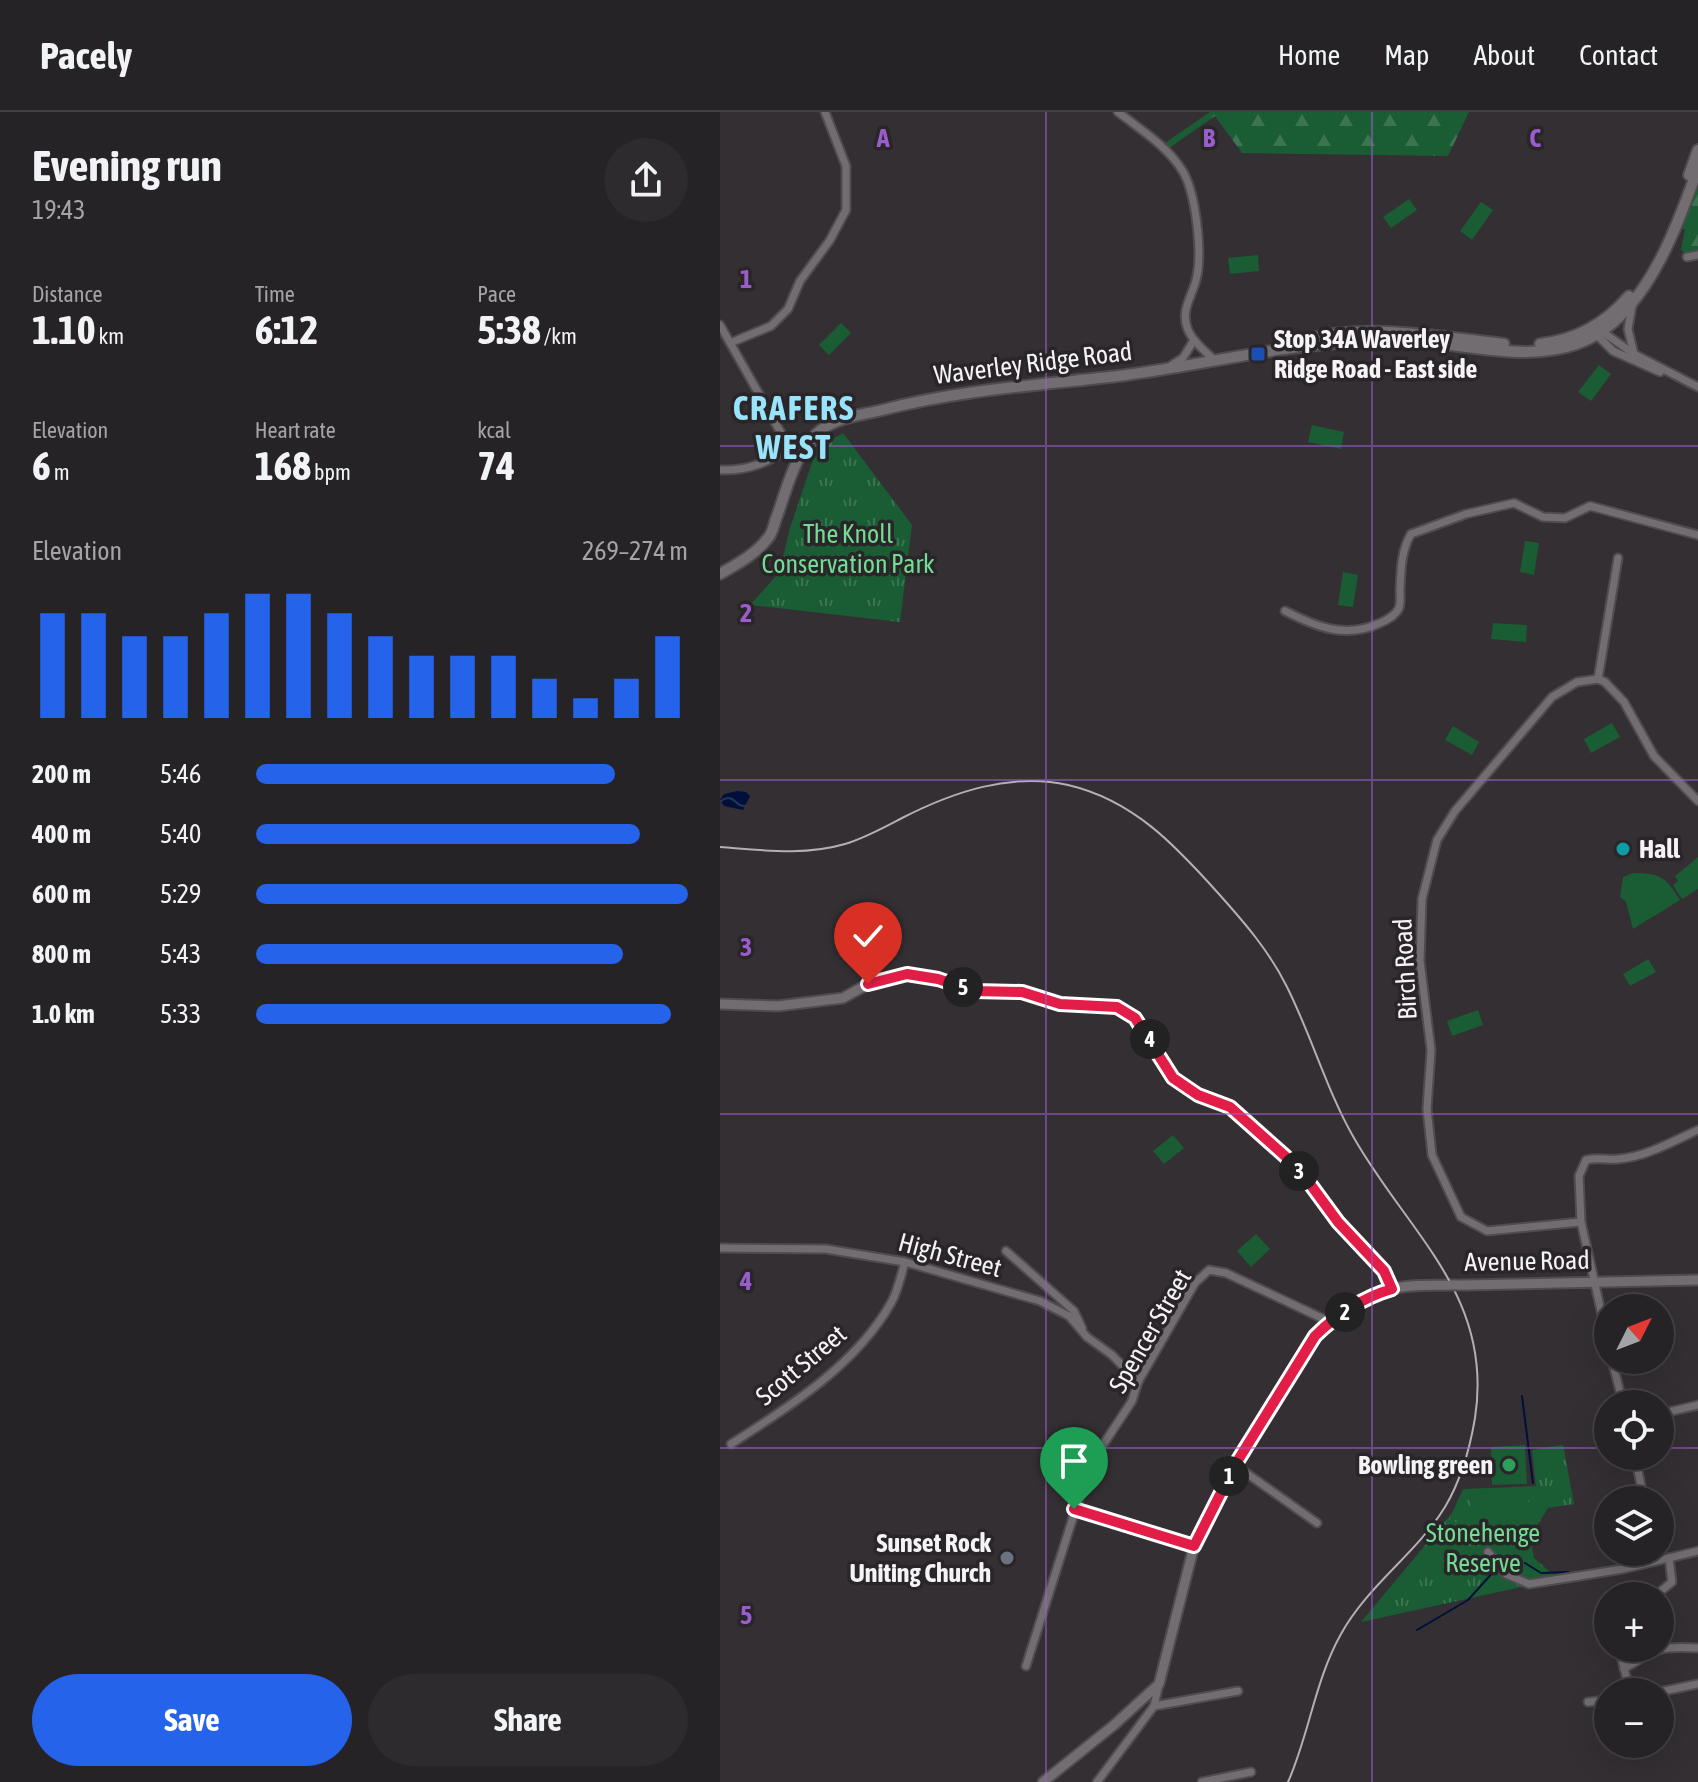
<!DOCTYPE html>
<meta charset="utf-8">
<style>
:root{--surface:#262326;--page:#2e2b2e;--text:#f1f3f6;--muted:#a4a4a7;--line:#424043;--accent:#2563eb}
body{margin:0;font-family:"Asap Condensed",sans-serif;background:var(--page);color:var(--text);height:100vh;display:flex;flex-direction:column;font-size:30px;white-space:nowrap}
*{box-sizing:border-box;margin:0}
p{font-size:26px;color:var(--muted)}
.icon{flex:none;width:44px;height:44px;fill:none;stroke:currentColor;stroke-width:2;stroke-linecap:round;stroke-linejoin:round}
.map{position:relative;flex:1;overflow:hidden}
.panel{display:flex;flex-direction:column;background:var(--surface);width:720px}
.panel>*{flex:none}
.needle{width:52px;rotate:48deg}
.buttons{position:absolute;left:874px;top:1182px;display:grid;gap:16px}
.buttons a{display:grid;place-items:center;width:80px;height:80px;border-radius:50%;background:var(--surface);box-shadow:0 8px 32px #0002,0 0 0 2px var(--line);font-size:40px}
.pin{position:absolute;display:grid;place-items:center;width:68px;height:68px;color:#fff;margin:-82px -34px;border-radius:50% 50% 50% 0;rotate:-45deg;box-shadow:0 0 8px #0007}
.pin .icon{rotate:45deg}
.km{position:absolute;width:40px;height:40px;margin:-20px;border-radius:50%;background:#222;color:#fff;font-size:22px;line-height:40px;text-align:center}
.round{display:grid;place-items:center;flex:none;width:84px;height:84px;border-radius:42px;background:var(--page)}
.summary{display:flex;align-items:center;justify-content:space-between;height:136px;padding:0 32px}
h1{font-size:44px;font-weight:700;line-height:60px}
.stats{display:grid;grid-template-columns:repeat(3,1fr);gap:12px;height:136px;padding:8px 32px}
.stats div{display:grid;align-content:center}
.stats b{font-size:40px;font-weight:700}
.stats small{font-size:22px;font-weight:400}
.stats p{font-size:22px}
.chart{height:224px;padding:16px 32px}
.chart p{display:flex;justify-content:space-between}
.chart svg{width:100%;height:144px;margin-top:8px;stroke:var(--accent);stroke-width:6}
.button{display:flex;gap:16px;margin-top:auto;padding:16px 32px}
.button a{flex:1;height:92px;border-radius:48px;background:var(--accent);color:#fff;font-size:32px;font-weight:700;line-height:92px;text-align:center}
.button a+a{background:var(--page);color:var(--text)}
ul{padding:0 32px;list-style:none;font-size:26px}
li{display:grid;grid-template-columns:128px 96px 1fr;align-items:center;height:60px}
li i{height:20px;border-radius:10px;background:var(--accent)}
header{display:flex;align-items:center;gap:48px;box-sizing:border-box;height:112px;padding:0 40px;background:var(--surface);border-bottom:2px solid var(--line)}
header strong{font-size:38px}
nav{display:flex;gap:44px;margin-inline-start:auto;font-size:28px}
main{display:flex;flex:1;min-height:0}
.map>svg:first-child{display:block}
</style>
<header>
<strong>Pacely</strong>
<nav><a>Home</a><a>Map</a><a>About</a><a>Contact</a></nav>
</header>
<main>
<section class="panel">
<div class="summary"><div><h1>Evening run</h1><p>19:43</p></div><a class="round"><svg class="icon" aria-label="share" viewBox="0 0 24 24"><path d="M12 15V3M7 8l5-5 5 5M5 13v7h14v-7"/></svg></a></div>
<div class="stats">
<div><p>Distance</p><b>1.10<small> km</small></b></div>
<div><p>Time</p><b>6:12</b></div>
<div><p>Pace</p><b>5:38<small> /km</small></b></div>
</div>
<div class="stats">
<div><p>Elevation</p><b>6<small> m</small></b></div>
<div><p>Heart rate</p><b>168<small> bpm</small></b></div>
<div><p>kcal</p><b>74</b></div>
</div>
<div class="chart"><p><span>Elevation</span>269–274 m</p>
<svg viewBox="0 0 160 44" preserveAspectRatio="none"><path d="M5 44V12M15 44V12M25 44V19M35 44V19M45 44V12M55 44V6M65 44V6M75 44V12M85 44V19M95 44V25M105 44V25M115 44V25M125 44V32M135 44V38M145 44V32M155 44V19"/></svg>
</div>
<ul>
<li><b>200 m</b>5:46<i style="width:83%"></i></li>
<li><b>400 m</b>5:40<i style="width:89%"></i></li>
<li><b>600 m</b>5:29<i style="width:100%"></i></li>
<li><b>800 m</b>5:43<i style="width:85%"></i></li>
<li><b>1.0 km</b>5:33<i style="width:96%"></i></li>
</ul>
<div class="button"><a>Save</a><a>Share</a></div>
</section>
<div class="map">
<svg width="978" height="1670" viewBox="0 0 978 1670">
<defs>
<pattern id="forest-firs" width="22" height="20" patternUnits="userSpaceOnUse" patternTransform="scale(2)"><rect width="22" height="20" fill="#1a5c33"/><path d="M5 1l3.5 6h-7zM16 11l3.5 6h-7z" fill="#3c7451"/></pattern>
<pattern id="park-tufts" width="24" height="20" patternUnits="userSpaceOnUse" patternTransform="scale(2)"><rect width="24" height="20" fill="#1a5c33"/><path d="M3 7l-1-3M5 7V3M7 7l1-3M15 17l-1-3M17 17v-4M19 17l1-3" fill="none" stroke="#3c7451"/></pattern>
<pattern id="water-waves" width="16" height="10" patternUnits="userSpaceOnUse" patternTransform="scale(2)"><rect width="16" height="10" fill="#00103b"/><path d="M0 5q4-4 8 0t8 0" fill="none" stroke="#263358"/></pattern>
</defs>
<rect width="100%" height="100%" fill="#332f33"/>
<g fill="url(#forest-firs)">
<polygon points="490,0 749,0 728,44 522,41 495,4 449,36 445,31"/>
<polygon points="978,56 978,143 967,145 961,137 965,117 952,120"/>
</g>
<g fill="url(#park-tufts)">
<polygon points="123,321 192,413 180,510 30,493 59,461 70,416 97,336"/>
<polygon points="843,1333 854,1392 828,1396 810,1425 814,1446 838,1467 641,1510 732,1401 743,1377 816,1374 812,1338"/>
</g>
<g fill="#1a5c33">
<polygon points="689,87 697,98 671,116 663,105"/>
<polygon points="761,90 773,98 752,128 740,119"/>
<polygon points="538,143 539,159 510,162 508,146"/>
<polygon points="121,211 131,221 109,243 99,233"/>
<polygon points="879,253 891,262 871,289 858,280"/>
<polygon points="592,313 624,320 621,337 588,330"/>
<polygon points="805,429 819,431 814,463 800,460"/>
<polygon points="623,460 638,463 633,495 618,493"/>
<polygon points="773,511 807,513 806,530 771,527"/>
<polygon points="892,611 900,625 871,641 864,627"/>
<polygon points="733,614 759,630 752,643 725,628"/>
<polygon points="978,745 978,777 962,787 953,773 958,769 955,764"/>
<path d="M913,761C940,761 946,765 960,788L913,817L906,790L900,785L903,765Z"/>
<polygon points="928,847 936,860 910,874 903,862"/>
<polygon points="758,898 763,913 732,924 727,909"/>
<polygon points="453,1023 464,1036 444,1052 433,1039"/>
<polygon points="536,1122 550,1137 531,1155 517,1139"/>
<polygon points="805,1333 807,1372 772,1373 771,1335"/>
<polygon points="808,1380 808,1408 779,1409 799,1409 799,1423 771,1424 770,1409 751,1409 750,1381"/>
<polygon points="731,1406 744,1418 702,1468 688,1456"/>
</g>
<polygon fill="url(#water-waves)" points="17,679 26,680 30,684 23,698 4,694 0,688 4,682"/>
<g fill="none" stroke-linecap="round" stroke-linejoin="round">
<g stroke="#00103b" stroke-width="2">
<polyline points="802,1284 813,1371"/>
<polyline points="805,1451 821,1461 848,1460"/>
<polyline points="697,1518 748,1488 775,1458"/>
</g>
<defs>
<g id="minor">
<path d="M398,0C421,18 447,34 462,58C476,80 483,143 476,168C472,184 461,198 467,215C471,228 485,239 494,248"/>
<polyline points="967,145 978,143"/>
<polyline points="912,194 908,217 914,242 978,275"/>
<polyline points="0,213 65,328 79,344"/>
<polyline points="880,218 914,242"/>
<polyline points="876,222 893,239 940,260"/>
<polyline points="10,231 51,214 68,197 80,169 110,128 126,98 126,54 105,0"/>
<polyline points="452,253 463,246 474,228"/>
<path d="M0,358C27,359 48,351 70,335"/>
<path d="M565,499C596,515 626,527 660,511C667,508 676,503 679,496C681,491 680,482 680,477C681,458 681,439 691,422L746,402L794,391L823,405L845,406L870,394L978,423"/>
<polyline points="878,567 898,446"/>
<polyline points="861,1110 767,1119 741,1105 712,1043 707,997 711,938 700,849 702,787 717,728 735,699 832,585 857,570 878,567 885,570 904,590 934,644 978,689"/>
<polyline points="0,1136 106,1137 185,1150 320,1189 349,1204 367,1225 392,1243 418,1270"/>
<polyline points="286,1139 354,1199 362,1216"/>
<path d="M888,1230L861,1110L859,1064L866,1048C878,1045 887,1048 898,1047C926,1045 953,1029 978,1018"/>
<polyline points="892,1248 903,1292"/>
<polyline points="940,1302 978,1293"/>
<path d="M11,1332C69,1295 136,1253 171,1191C178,1179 181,1163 185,1150"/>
<polyline points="915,1344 924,1388"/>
<polyline points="515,1353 597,1411"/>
<polyline points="354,1397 474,1434"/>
<polyline points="768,1440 786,1462 809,1472 903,1457 978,1439"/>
<polyline points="936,1483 952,1470 949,1446"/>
<polyline points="899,1536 910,1580"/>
<polyline points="306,1554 363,1374 381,1336 412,1289 418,1270 475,1171 489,1158 506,1161 610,1210"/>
<path d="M904,1557C937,1536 938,1534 978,1536"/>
<polyline points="939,1580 978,1572"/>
<polyline points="868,1590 888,1588"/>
<polyline points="434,1594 518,1579"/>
<polyline points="377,1670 434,1594 439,1572"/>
<polyline points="482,1670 531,1660"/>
</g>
<g id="tertiary">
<polyline points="0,892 58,894 123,886 148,872 187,862 218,867 254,879 302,880 340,892 397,895 415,906 453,966 478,983 510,995 565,1044 585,1065 618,1110 664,1159 672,1177"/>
<polyline points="747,1173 978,1168"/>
<path d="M323,1670L394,1613L439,1572L474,1434L515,1353L595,1224C615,1204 644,1182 672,1177C691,1172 711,1174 730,1173"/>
</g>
<g id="secondary">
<polyline points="969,63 978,38"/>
<path d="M820,232C855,228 886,211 909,184"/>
<path d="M574,233C627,207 727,226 784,232"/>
<path d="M0,462C17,452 36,442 48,426C53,421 54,411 57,404C69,371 78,325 115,310C129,304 146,302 162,298C242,277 324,273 406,263C482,253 556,234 633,230C656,228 681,229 705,230C761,235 825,253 876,223C930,191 958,112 978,56"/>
</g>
</defs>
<use href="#minor" stroke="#4f4c4f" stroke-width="11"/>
<use href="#tertiary" stroke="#4f4c4f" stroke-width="13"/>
<use href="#secondary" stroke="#4f4c4f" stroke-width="14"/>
<use href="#minor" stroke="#726d71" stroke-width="7"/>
<use href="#tertiary" stroke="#726d71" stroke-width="9"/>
<use href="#secondary" stroke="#726d71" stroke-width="10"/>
<path stroke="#b2b0b2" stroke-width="2" d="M0,735C42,738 84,744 125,732C145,726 163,716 182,706C233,680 291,660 348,673C413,688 455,733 498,781C524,810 550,840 567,875C592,925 607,979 634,1026C688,1121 774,1184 755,1306C750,1336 741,1368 725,1395C696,1442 648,1473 621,1522C595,1568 589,1623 568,1670"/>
<defs>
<polyline id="tertiary-bridge" points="730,1173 747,1173"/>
</defs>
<use href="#tertiary-bridge" stroke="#4f4c4f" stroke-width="13" stroke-linecap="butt"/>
<use href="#tertiary-bridge" stroke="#726d71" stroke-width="9"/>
</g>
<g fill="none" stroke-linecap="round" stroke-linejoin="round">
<defs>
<path id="route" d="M148,872L187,862L218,867L254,879L302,880L340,892L397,895L415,906L453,966L478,983L510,995L565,1044L585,1065L618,1110L664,1159L672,1177C644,1185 616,1203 595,1224L515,1353L474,1434L354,1397"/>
</defs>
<use href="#route" stroke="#fff" stroke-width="16"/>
<use href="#route" stroke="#e11d48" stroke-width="10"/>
</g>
<path fill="none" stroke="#9a5ecc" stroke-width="2" stroke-opacity="0.55" d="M326,0V1670M652,0V1670M0,334H978M0,668H978M0,1002H978M0,1336H888M940,1336H978"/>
<rect fill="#1a4fb4" stroke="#292529" stroke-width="3" x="530" y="234" width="16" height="16" rx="4"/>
<circle fill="#0f9aa8" stroke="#292529" stroke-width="3" cx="903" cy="737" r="8"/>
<circle fill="#2e9e5b" stroke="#292529" stroke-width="3" cx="789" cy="1353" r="8"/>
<circle fill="#6b7280" stroke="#292529" stroke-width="3" cx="287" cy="1446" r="8"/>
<g text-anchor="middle" stroke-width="7" stroke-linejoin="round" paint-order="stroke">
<g font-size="26" font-weight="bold" fill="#f5f3f5" stroke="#292529" text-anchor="start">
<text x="554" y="236">Stop 34A Waverley<tspan x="554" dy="30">Ridge Road - East side</tspan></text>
<text x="919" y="746">Hall</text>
<text x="773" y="1362" text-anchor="end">Bowling green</text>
<text x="271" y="1440" text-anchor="end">Sunset Rock<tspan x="271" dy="30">Uniting Church</tspan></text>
</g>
<g font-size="26" fill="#f5f3f5" stroke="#292529">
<text transform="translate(313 251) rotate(-7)" y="9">Waverley Ridge Road</text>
<text transform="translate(685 857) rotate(-93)" y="9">Birch Road</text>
<text transform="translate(230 1143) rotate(15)" y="9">High Street</text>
<text transform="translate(807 1149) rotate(-1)" y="9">Avenue Road</text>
<text transform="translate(430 1219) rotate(-60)" y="9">Spencer Street</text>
<text transform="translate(81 1253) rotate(-40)" y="9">Scott Street</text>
</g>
<g font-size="26" fill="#73db94" stroke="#292529">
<text x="128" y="431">The Knoll<tspan x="128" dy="30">Conservation Park</tspan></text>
<text x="763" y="1430">Stonehenge<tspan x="763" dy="30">Reserve</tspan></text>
</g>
<g font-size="34" font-weight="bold" letter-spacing="2" fill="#99e4fa" stroke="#292529">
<text x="74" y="308">CRAFERS<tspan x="74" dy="39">WEST</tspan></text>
</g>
</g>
<g font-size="26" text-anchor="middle" font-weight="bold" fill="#9a5ecc" stroke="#292529" stroke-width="7" stroke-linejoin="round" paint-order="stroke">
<text x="163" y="35">A</text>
<text x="489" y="35">B</text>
<text x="815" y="35">C</text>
<text x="26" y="176">1</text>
<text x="26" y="510">2</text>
<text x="26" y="844">3</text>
<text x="26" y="1178">4</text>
<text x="26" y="1512">5</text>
</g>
</svg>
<div class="buttons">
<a><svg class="needle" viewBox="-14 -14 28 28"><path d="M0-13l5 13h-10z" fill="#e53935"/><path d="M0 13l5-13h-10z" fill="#a4a4a7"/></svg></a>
<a><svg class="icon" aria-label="locate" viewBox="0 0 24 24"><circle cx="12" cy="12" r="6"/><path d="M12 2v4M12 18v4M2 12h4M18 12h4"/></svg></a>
<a><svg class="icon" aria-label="layers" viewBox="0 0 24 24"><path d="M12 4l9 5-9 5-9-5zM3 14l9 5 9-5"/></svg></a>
<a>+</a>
<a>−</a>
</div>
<div class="pin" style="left:354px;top:1397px;background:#1e9e55"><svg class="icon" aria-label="arrive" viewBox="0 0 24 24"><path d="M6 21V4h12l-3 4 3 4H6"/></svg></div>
<div class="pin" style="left:148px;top:872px;background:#d93025"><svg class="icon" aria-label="check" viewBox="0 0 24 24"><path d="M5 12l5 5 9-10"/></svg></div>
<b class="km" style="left:509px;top:1364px">1</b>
<b class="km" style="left:625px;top:1200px">2</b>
<b class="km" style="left:579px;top:1059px">3</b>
<b class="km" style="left:430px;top:927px">4</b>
<b class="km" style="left:243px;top:875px">5</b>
</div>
</main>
